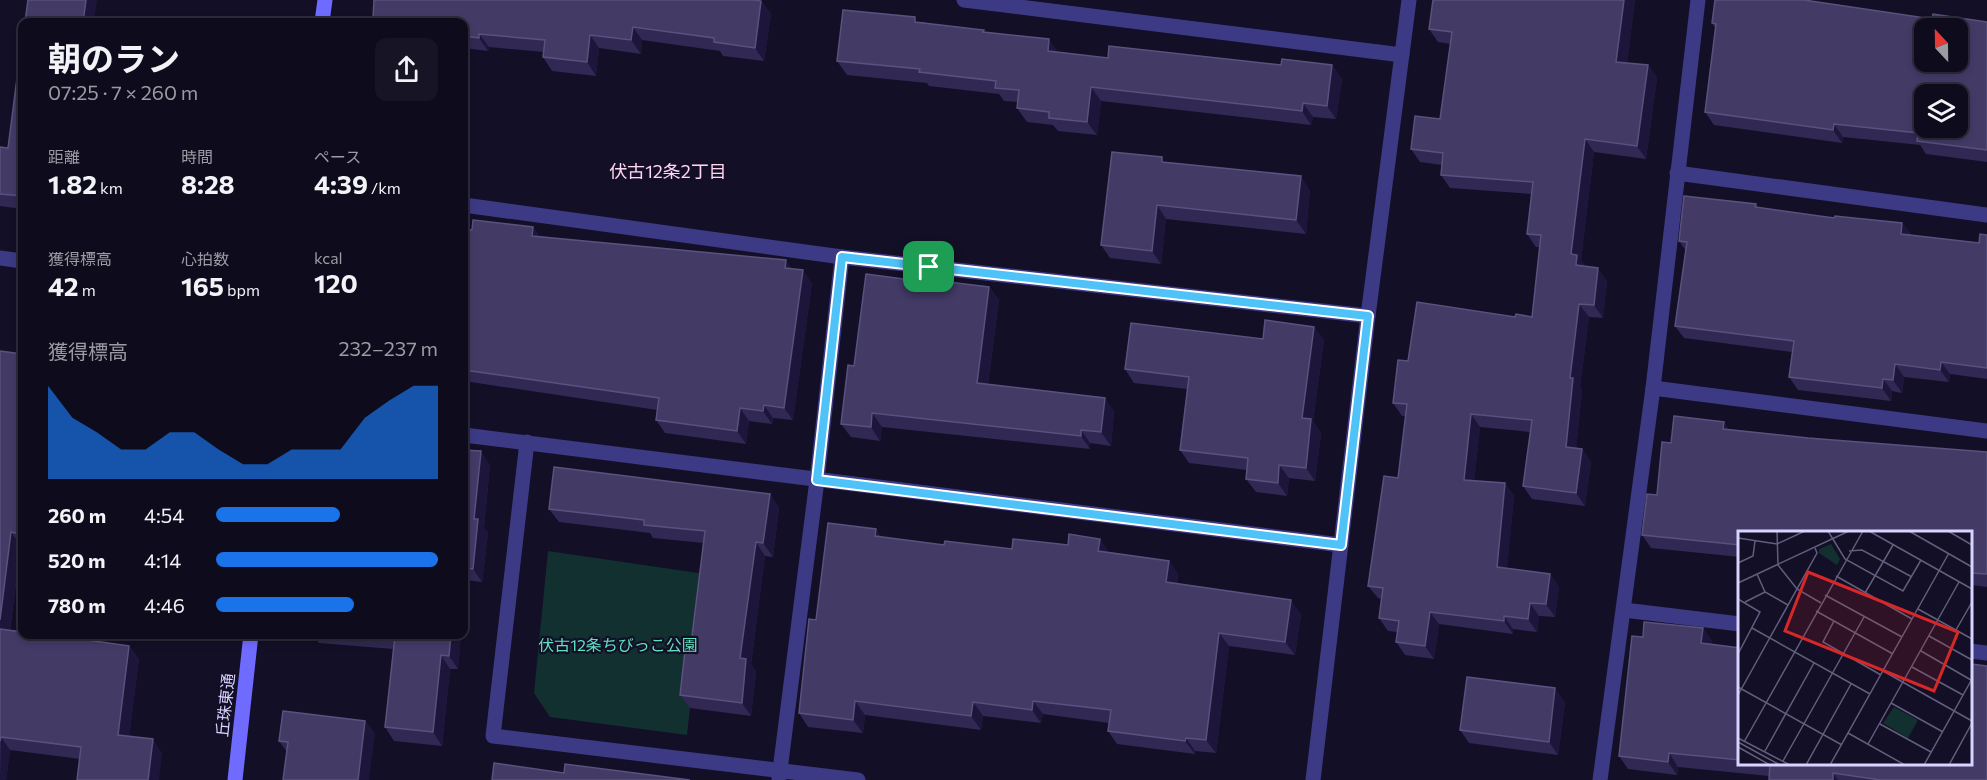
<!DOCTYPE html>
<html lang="ja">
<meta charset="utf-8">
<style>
:root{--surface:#0e0b1c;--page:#171425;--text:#f1f3f6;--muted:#9b9ba3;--line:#2e2b3b;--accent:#1a73e8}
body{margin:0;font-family:Commissioner,"Noto Sans JP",sans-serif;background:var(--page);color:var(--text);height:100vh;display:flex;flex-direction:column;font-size:22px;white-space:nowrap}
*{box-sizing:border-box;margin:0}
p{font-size:20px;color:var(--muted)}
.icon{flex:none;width:33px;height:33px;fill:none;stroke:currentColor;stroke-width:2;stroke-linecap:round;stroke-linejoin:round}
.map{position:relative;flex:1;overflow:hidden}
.details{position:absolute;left:18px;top:18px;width:450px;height:621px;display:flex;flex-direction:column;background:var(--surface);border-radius:12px;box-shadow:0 3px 9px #0003,0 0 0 2px var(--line)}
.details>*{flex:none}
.needle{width:39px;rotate:338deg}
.fabs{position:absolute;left:1914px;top:18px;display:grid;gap:12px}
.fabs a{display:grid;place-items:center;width:54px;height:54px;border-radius:12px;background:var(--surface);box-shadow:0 3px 9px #0003,0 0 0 2px var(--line);font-size:30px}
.pin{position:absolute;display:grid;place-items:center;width:51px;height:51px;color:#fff;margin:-26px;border-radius:12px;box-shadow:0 3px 9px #0006}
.round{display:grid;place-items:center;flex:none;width:63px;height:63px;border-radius:12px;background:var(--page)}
.overview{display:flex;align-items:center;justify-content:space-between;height:102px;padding:0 30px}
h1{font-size:33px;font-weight:700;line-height:45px}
.figures{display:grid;grid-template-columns:repeat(3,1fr);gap:9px;height:102px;padding:6px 30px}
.figures div{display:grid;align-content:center}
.figures b{font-size:26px;font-weight:700}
.figures small{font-size:16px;font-weight:400}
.figures p{font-size:16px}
.chart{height:168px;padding:12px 30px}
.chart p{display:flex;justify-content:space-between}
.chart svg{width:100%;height:108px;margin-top:6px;fill:var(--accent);opacity:.7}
ul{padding:0 30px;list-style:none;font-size:20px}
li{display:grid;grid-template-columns:96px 72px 1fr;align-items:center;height:45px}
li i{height:15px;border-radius:8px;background:var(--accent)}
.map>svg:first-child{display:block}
</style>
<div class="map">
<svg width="1987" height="780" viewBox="0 0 1987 780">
<rect width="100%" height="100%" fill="#130f26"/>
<polygon fill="#12302f" points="548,551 705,574 687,735 550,717 534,693"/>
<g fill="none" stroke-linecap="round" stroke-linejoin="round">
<g stroke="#3d3a85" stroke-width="15">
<polyline points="964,0 1402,55"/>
<polyline points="1677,173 1987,215"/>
<polyline points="464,205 842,257 1368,316"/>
<polyline points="0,258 22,261"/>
<polyline points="1653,388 1987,431"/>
<polyline points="464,435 1341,545"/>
<polyline points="527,442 493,736 858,780"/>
<polyline points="1624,610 1740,624"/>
<polyline points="1970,651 1987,653"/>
<polyline points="779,778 817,480 842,257"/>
<polyline points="1313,780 1368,316 1409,0"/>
<polyline points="1600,780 1653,388 1698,0"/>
</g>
<g stroke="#6f6bff" stroke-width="15">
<polyline points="322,22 325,0"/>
<polyline points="235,780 251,634"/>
</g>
</g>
<g fill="#312854">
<polygon points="1635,0 1627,63 1648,65 1657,78 1646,159 1594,152 1581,260 1585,266 1607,281 1603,318 1589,317 1580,387 1582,391 1576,448 1582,449 1591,462 1585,506 1532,499 1523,486 1530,432 1480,427 1474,481 1505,483 1514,496 1507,568 1550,574 1559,587 1555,617 1539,616 1537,632 1513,629 1513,634 1439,624 1434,659 1405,655 1396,642 1397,632 1388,631 1379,618 1381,599 1378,598 1368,586 1398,478 1406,416 1402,416 1393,403 1408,361 1515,317 1532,317 1540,247 1536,247 1527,234 1532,194 1450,188 1441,175 1442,165 1420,162 1411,149 1440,119 1451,44 1438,42 1429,29"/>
<polygon points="761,1 771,14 764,61 723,56 720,51 642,40 641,54 599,48 596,76 552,71 543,57 544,52 489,47 488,51 464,48 464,22 376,22 373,18"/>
<polygon points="1932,19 1987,22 1987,162 1926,154 1920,145 1843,137 1842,143 1714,125 1705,112 1716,29 1712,23"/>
<polygon points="919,22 986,33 1058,52 1108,58 1281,65 1332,65 1342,79 1336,119 1313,117 1311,125 1101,101 1097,135 1058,131 1053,125 1027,122 1017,108 1018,102 1004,101 999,94 929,86 927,83 847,75 837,61"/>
<polygon points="22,54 22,209 0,206 0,147 8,148"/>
<polygon points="1166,162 1310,190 1306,234 1166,219 1161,264 1110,258 1101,245"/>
<polygon points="1756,204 1758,207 1834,218 1902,223 1911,235 1979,243 1987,235 1987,379 1950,374 1949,382 1904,377 1902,393 1892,391 1891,401 1798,390 1789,377 1792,352 1684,338 1675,326 1686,251 1679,241"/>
<polygon points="533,227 539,236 792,269 812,283 793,420 773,418 772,424 749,421 746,444 665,433 656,420 657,410 464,381 464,229 472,230"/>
<polygon points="949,285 989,287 999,300 988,384 1114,411 1111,446 1090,443 1090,449 882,427 880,441 851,437 841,424 854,366"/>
<polygon points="1314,327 1324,340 1313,421 1321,433 1315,481 1289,478 1287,496 1256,492 1246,479 1247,470 1189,463 1180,450 1187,389 1134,383 1125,369"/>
<polygon points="0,351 22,354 22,546 21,546 10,630 129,646 139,659 129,736 162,753 80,759 10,750 6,780 0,780"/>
<polygon points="1729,430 1808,438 1987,452 1987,587 1971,585 1971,532 1740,532 1740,557 1651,548 1642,535 1657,495"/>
<polygon points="464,450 490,465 484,527 488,533 482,582 466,580 464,610"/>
<polygon points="770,494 779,508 773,557 765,556 751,664 756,672 751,716 690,708 680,695 690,652 704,543 653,538 650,533 559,522 549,509"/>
<polygon points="876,529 881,537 944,545 1012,549 1109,552 1169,561 1178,574 1177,584 1301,614 1295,655 1229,646 1216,753 1195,751 1195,754 1117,744 1108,731 1109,723 1043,714 1041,723 983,716 981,730 865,715 863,733 808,727 799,713 816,620"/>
<polygon points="1703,628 1712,641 1711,645 1740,648 1740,764 1971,764 1987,780 1769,780 1769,776 1678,767 1677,775 1628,769 1619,756 1643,637"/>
<polygon points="313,634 461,634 458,669 450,669 442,746 394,741 385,727 393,649 319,643"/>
<polygon points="1565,702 1558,755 1469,743 1460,730"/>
<polygon points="365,721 375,734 287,752 279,741"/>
</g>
<g fill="#1d163a">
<polygon points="86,0 97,0 94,22 83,22"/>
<polygon points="1624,0 1635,0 1626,75 1616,62"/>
<polygon points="761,1 771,14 764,61 755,48"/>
<polygon points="633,27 642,40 641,54 631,40"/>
<polygon points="479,34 489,47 488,51 479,38"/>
<polygon points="590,35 599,48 596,76 587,62"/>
<polygon points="1049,39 1058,52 1048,51"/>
<polygon points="1332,65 1342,79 1336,119 1327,106"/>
<polygon points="1648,65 1657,78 1646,159 1637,146"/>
<polygon points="1091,87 1101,101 1097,135 1087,122"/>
<polygon points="1303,103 1313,117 1311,125 1302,111"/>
<polygon points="1834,124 1843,137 1842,143 1833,130"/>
<polygon points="1585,139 1594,152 1581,260 1586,268 1576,265 1571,254"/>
<polygon points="1301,176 1310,190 1306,234 1296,220"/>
<polygon points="1157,205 1166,219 1161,264 1152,251"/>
<polygon points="1902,223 1911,236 1901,234"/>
<polygon points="533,227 542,240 532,236"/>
<polygon points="786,260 795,273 785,268"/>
<polygon points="1598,268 1607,281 1603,318 1594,305"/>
<polygon points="803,270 812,283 793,420 784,408"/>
<polygon points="989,287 999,300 986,397 977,383"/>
<polygon points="1579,304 1589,317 1580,387 1582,391 1575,460 1566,447 1570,378"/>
<polygon points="1314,327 1324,340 1313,421 1321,433 1315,481 1306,468 1302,418"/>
<polygon points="1941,362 1950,374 1949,382 1940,370"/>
<polygon points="1895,364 1904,377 1902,393 1893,380"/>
<polygon points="1883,379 1892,391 1891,401 1882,388"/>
<polygon points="1105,398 1114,411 1111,446 1101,432"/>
<polygon points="764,405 773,418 772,424 763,411"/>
<polygon points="740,408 749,421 746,444 737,431"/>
<polygon points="872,413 882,427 880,441 871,427"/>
<polygon points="1471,414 1480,427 1473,493 1464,480"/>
<polygon points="1724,422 1733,435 1723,429"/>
<polygon points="1081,430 1090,443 1090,449 1081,436"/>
<polygon points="1582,449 1591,462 1585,506 1576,493"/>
<polygon points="481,451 490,465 484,527 488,533 482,582 473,569 474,519"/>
<polygon points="1279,465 1289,478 1287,496 1278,483"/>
<polygon points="1505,483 1514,496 1506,580 1497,567"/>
<polygon points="770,494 779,508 773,557 763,543"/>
<polygon points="876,529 885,542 875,536"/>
<polygon points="11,532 21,546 8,642 0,630 0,620"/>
<polygon points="1100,539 1109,552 1098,551"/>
<polygon points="756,542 765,556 751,664 756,672 751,716 742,703 740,658"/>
<polygon points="1169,561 1178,574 1175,596 1166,582"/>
<polygon points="1550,574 1559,587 1555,617 1546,604"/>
<polygon points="464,576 466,580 464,610"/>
<polygon points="1291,600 1301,614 1295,655 1285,642"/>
<polygon points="1530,603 1539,616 1537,632 1528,619"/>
<polygon points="1430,612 1439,624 1434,659 1425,646"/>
<polygon points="1504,616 1513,629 1513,634 1504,621"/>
<polygon points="1703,628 1712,641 1710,656 1701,643"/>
<polygon points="1219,633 1229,646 1216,753 1206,740"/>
<polygon points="451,634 461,634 458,669 449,656"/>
<polygon points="129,646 139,659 128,748 118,735"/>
<polygon points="441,655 450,669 442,746 433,732"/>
<polygon points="1555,688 1565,702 1558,755 1549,742"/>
<polygon points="855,701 865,715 863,733 853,720"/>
<polygon points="1033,701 1043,714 1041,723 1032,710"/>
<polygon points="973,702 983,716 981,730 971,716"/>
<polygon points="365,721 375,734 369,780 358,780"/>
<polygon points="1,737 10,750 6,780 0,780"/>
<polygon points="1186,738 1195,751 1195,754 1185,741"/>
<polygon points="153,739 162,753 159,780 148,780"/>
<polygon points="1669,753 1678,767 1677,775 1668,762"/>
<polygon points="1833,773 1838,780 1833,780"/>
</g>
<g fill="#433a66" stroke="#5a527e" stroke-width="1.5" fill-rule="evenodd">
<polygon points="28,0 86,0 83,22 25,22"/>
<polygon points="374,0 755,0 761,1 755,48 714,42 714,38 633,27 631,40 590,35 587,62 543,57 545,40 479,34 479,38 464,36 464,22 434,22 373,18"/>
<polygon points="1433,0 1624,0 1616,62 1648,65 1637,146 1585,139 1571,254 1577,255 1576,265 1598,268 1594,305 1579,304 1570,378 1573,378 1566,447 1582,449 1576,493 1523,486 1532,420 1471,414 1464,480 1505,483 1497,567 1550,574 1546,604 1530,603 1528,619 1504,616 1504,621 1430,612 1425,646 1396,642 1399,621 1379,618 1383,588 1368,586 1384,476 1398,478 1407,404 1393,403 1398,360 1408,361 1417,302 1515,317 1516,314 1532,317 1541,235 1527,234 1533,182 1441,175 1443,153 1411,149 1415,116 1440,119 1452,32 1429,29"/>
<path d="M1715,0H1804L1932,19L1933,14L1987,22V150L1917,141L1918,133L1834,124L1833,130L1705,112L1716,24L1712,23ZM1924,28H1958V62H1924ZM1924,94H1958V128H1924Z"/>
<polygon points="843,10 915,17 915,22 984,30 983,32 1049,39 1048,51 1108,58 1109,46 1281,65 1282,59 1332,65 1327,106 1303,103 1302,111 1091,87 1087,122 1049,118 1049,112 1017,108 1019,90 995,88 996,81 919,72 920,69 837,61"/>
<polygon points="22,54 22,196 0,194 0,147 8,148 20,55"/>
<polygon points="1112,152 1162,157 1162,162 1301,176 1296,220 1157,205 1152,251 1101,245"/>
<polygon points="1684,196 1756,204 1755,207 1834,218 1835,216 1902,223 1901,234 1979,243 1980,234 1987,235 1987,368 1941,362 1940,370 1895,364 1893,380 1883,379 1882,388 1789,377 1794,341 1675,326 1687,242 1679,241"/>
<polygon points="473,220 533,227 532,236 786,260 785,268 803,270 784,408 764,405 763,411 740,408 737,431 656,420 659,398 464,370 464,229 472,230"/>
<polygon points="866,274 949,285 949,282 989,287 977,383 1105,398 1101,432 1081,430 1081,436 872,413 871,427 841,424 848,365 854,366"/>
<polygon points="1265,320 1314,327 1302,418 1311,419 1306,468 1279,465 1278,483 1246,479 1248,458 1180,450 1189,377 1125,369 1131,323 1263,339"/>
<polygon points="0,351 22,354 22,525 21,534 11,532 0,620"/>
<polygon points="1674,416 1724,422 1723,429 1808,438 1987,452 1987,574 1971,573 1971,532 1740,532 1740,545 1642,535 1647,494 1657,495 1662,442 1671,443"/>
<polygon points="464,450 481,451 474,519 478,519 473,569 464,568"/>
<polygon points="554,467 770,494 763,543 756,542 740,658 746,659 742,703 680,695 685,651 690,652 705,531 644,525 644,520 549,509"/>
<polygon points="828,523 876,529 875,536 944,545 945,541 1012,549 1013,539 1068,545 1069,534 1100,539 1098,551 1169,561 1166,582 1291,600 1285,642 1219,633 1206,740 1186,738 1185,741 1108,731 1111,710 1033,701 1032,710 973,702 971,716 855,701 853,720 799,713 809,619 816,620"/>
<polygon points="1644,622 1703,628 1701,643 1740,648 1740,760 1669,753 1668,762 1619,756 1632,636 1643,637"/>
<polygon points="0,629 22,632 22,634 45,634 129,646 118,735 153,739 148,780 77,780 81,747 1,737 0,741"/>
<polygon points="375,634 451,634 449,656 441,655 433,732 385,727 395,636"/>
<polygon points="1971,664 1987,666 1987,780 1881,780 1833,773 1833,780 1769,780 1770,764 1971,764"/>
<polygon points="1467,677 1555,688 1549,742 1460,730"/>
<polygon points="283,711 365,721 358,780 283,780 288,742 279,741"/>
<polygon points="494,763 564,773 565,764 690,780 492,780"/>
</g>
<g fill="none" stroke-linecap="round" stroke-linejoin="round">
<defs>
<polygon id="route" points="842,257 1368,316 1341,545 817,480"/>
</defs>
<use href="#route" stroke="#fff" stroke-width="12"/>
<use href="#route" stroke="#4fc3f7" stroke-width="8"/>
</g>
<g text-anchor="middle" stroke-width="4.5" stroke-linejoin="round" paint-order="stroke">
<g font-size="16" fill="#5fe0c0" stroke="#130f26">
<text x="618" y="651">伏古12条ちびっこ公園</text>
</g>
<g font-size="16" fill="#d9d4ff" stroke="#130f26">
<text transform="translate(225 705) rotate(-84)" y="6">丘珠東通</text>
</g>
<g font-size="18" fill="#ffd6f0" stroke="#130f26">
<text x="668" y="178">伏古12条2丁目</text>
</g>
</g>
<g transform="translate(1738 531)">
<rect width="234" height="234" fill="#130f26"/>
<path d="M93,13L102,28L99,34L81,22V18ZM156,176L180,189L170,207L145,192Z" fill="#12302f"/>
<path fill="none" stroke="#625e7d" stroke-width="1.5" d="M39,0L40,34L59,58L83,72M90,0L107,28L165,60L183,29M131,0L234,58M171,0L234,36M210,0L234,14M0,7L39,13L67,0M111,20L124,19L174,46M0,32L15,25L17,10M19,43L27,61L50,74M98,45L174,88M0,52L111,0M127,62L155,14M87,64L164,106M0,68L22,81L0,123M7,71L27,61M180,78L234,108M78,80L155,123M96,90L85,111L143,144M14,97L132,163M218,99L234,71M191,105L234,129M183,120L233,149M174,136L225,164M145,140L234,190M0,156L104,214M0,164L79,22L77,17M153,172L205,201M142,193L193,221M110,202L167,234M0,207L52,234M0,211L42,234M6,211L125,0M130,213L221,51M0,216L32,234M27,220L76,132M45,230L126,86M68,234L113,153M92,234L211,22M186,234L234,148M211,234L234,192"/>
<path fill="#d62828" fill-opacity="0.15" stroke="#d62828" stroke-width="3" d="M70,41L220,101L196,160L47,100Z"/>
<rect width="234" height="234" fill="none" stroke="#d9d4ff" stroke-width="3"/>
</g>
</svg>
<div class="fabs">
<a><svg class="needle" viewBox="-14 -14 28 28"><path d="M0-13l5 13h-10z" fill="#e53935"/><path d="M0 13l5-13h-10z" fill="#9b9ba3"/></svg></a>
<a><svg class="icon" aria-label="layers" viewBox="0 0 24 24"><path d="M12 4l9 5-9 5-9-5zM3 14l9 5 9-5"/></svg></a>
</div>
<div class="pin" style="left:929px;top:267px;background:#1e9e55"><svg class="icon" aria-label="arrive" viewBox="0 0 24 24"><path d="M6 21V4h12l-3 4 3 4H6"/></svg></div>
<section class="details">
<div class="overview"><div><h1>朝のラン</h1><p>07:25 · 7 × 260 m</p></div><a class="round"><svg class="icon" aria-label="share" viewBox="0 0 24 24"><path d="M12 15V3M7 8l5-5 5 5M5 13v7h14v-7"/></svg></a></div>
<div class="figures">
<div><p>距離</p><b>1.82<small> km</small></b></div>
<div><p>時間</p><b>8:28</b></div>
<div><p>ペース</p><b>4:39<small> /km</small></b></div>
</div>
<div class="figures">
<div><p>獲得標高</p><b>42<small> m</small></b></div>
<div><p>心拍数</p><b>165<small> bpm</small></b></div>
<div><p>kcal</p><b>120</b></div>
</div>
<div class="chart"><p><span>獲得標高</span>232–237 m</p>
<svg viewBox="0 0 160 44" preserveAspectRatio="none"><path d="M0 44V6L10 19L20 25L30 32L40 32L50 25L60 25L70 32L80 38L90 38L100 32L110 32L120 32L130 19L140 12L150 6L160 6V44z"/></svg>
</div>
<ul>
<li><b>260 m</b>4:54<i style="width:56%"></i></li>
<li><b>520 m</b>4:14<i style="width:100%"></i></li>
<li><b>780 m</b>4:46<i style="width:62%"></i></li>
</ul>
</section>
</div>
